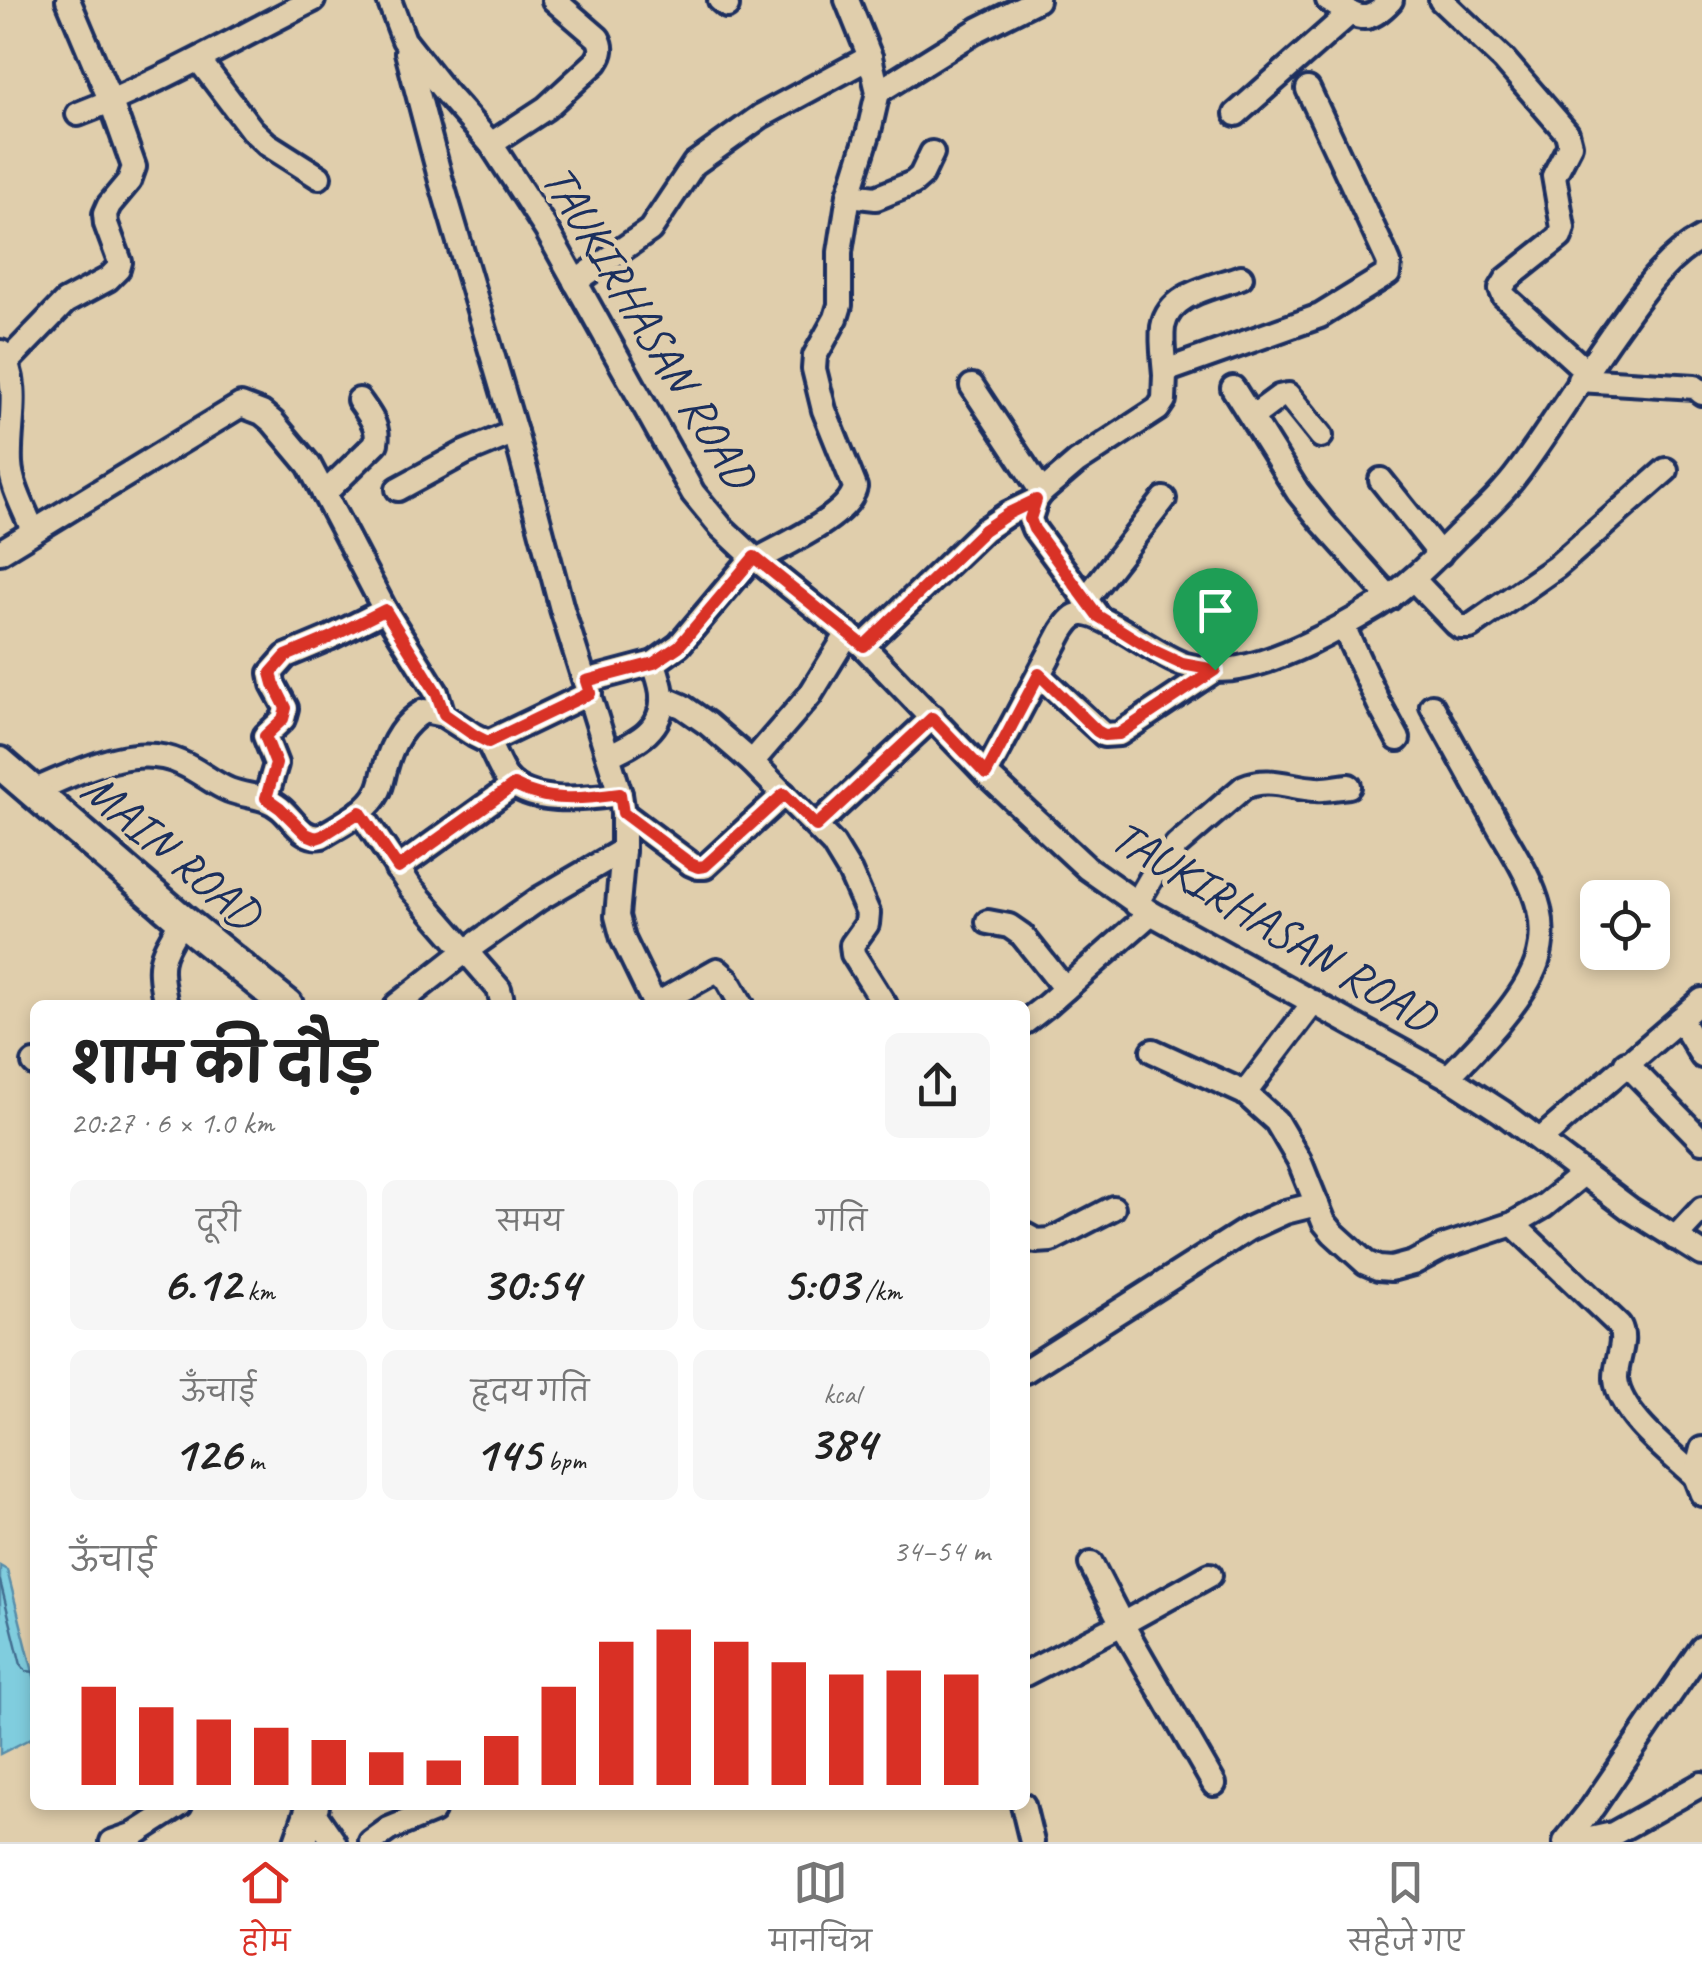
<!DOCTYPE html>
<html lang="hi">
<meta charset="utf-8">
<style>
:root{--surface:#fff;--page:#f6f6f6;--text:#222;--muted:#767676;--line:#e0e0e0;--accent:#d93025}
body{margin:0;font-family:Caveat,"Playpen Sans Deva",sans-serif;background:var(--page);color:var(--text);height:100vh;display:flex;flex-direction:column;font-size:38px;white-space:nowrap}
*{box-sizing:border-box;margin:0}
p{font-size:32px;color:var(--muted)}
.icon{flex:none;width:55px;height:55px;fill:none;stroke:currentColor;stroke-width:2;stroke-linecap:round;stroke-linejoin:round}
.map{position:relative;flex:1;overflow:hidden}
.details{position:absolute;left:30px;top:1000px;width:1000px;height:810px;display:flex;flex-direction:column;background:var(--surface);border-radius:15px;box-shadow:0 5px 15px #0003}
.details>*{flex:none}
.controls{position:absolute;left:1580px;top:880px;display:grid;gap:20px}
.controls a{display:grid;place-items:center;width:90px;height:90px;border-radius:15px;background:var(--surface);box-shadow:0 5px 15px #0003;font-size:50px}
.pin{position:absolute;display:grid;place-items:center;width:85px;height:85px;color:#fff;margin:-102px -42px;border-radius:50% 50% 50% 0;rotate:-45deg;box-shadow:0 0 10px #0007}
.pin .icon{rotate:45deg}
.round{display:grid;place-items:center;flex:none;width:105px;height:105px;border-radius:15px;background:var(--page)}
.overview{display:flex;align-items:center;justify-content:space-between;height:170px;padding:0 40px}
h1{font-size:55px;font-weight:700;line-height:75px}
.metrics{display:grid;grid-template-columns:repeat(3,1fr);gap:15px;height:170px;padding:10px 40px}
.metrics div{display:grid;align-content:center;border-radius:15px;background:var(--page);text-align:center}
.metrics b{font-size:50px;font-weight:700}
.metrics small{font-size:28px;font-weight:400}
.metrics p{font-size:28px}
.chart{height:280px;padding:20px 40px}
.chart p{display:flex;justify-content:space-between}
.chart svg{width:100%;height:180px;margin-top:10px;stroke:var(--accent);stroke-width:6}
.tabs{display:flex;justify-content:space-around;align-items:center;height:140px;border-top:2px solid var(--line);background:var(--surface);font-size:28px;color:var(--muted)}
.tabs a{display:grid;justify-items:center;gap:5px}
.tabs .on{color:var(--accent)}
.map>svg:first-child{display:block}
</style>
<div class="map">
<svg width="1702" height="1842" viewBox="0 0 1702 1842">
<rect width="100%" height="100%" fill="#e0ceac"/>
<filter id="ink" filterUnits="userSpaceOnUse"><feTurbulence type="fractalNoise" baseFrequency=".01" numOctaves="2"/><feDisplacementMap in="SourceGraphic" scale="20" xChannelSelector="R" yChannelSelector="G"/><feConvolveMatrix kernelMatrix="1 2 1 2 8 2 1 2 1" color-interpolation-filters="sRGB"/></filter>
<g filter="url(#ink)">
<polygon fill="#80cdde" stroke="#588eab" stroke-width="2.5" points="0,1566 7,1570 35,1680 35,1736 0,1754"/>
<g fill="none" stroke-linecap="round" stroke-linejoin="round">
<polyline stroke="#436e91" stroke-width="2.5" points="0,1581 21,1665 26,1671 35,1672"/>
<defs>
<g id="minor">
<polyline points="389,0 404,40 445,92 491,144 546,229 693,493 721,527 753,557 863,646 986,774 1087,868 1151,913 1448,1077 1502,1112 1630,1209 1702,1254"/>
<polyline points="720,0 727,6"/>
<path d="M1328,0C1357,17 1365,28 1391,0"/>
<polyline points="1441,0 1504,60 1567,133 1570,145 1554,176 1563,228 1560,237 1507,279 1501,289 1504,296 1585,370"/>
<polyline points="407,52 441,181 515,432 562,609 620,794 623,813 623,850 617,916 623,939 655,1005"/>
<polyline points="199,60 252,130 267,144 319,177"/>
<polyline points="878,92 979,29 1037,0"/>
<path d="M78,114C160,83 235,39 313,0"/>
<polyline points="1236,114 1350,13"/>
<path d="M491,144L546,108L596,62C602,53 603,47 598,38L554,0"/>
<polyline points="849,195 876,198 913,183 921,176 932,153"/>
<polyline points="575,282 650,230 694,164 761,116 870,57"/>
<path d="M1,352C22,386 8,425 10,463C11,486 25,510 33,531"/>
<polyline points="7,362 65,302 108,279 118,269 120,262 106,224 105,214 109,205 129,181 134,167 111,102 68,0"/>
<path d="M1165,375C1164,360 1161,342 1163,327C1169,293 1214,287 1241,277"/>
<polyline points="1579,380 1695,387 1702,393"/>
<polyline points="972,386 1042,492"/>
<polyline points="1233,388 1298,492 1323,523 1390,598"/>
<polyline points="1252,417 1279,397 1288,395 1321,436"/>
<polyline points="1381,480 1440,554"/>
<polyline points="398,489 464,453 515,432"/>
<path d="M324,494L376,443C380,427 368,413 359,400"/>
<polyline points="0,552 241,405 262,413 273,422 309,465 385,610 436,692 443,715"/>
<path d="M757,560C783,545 850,516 855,487L824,410L814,369L815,356L836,318L840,305V252L849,195L869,131L878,92L870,57L847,0"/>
<polyline points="1413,579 1455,623 1460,627 1470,627 1556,567 1666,470"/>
<polyline points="1085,600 1164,499"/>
<polyline points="1098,616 1034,529 1030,519 1036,500 1042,492 1077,462 1158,409 1164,400 1165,375 1171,369 1320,316 1388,274 1389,263 1386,256 1308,89"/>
<polyline points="1343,626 1379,704 1398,739"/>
<polyline points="863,646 984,530 1009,513 1036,500"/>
<polyline points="1039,675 1104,735 1119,734 1215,670"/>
<polyline points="586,681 654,663 679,645 753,557"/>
<polyline points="663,698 682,706 708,724 752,762 833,844 850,872 868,913 867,924 852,945 853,954 885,1005"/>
<path d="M1432,706C1454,746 1477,787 1499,827C1514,853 1532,880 1539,909C1543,926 1542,946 1537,962C1523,1002 1478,1046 1448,1077"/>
<path d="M488,742C494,753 499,767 506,777C529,807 588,798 620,794"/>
<path d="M610,755C635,743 664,730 662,696C662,686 657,674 654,663"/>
<polyline points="752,762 810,695 848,633"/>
<path d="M986,774L1062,631C1066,625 1071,617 1078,615C1099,607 1158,658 1186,665C1203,669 1222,672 1239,668C1285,659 1337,630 1377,606C1407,587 1432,561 1457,536C1479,515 1502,495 1520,470C1556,421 1587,368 1623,319C1644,289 1669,255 1702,238"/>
<path d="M33,791C77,773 133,741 181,763C198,770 212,783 229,790C247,797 264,795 280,808C294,819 302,840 322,836C341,824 368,812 378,792C382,785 383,776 385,769C391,745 402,724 424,711L443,715L474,735L488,742L590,693"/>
<polyline points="266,798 276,764 265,736 283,719 286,708 273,684 271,673 286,656 329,638 385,610"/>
<polyline points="360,812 411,888 499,989 503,1005"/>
<polyline points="623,813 691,864 698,867 705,867 784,794"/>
<polyline points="816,826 933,717"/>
<polyline points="397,869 514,785"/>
<path d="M1136,904L1154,873L1177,845L1244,787C1269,776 1291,788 1316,789C1327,790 1338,787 1349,786"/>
<polyline points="988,922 1009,926 1022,935 1065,989"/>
<path d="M166,1005C156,960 160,958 182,920"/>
<polyline points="397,1005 467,950 539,899 623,850"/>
<polyline points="655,1005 717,970 727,979 742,1005"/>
<polyline points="1680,1019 1702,1056"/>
<polyline points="1025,1022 1047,1005 1151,913"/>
<polyline points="1153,1051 1245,1093 1276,1121 1299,1160 1324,1222 1333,1233 1366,1263 1378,1268 1391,1269 1413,1263 1443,1247 1513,1224 1544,1206 1583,1174"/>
<polyline points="34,1063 35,1064"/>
<polyline points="1626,1063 1702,1141"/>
<polyline points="1245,1093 1314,1002"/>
<polyline points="1540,1140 1702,1000"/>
<path d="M1513,1224L1619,1325C1628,1341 1615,1362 1616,1379C1619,1414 1670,1453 1695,1476"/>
<polyline points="1025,1235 1036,1241 1051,1240 1113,1208"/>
<polyline points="1675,1238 1702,1209"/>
<polyline points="1025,1371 1248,1229 1285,1212 1317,1204"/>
<polyline points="1702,1449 1695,1476 1702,1494"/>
<polyline points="1091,1564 1122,1624 1214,1784"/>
<polyline points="1025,1674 1122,1624 1210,1575"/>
<polyline points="1023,1805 1032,1842"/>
<polyline points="312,1810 334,1842"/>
<polyline points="112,1842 135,1834 180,1805"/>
<polyline points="371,1842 389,1829 433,1811"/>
<polyline points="1565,1842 1592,1808 1702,1648"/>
<polyline points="1576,1842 1613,1834 1702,1784"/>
</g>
<g id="major">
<polyline points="0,763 182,920 287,1005"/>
<polyline points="300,1842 313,1805"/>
</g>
</defs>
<use href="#minor" stroke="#1b2f5e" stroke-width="30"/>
<use href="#major" stroke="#1b2f5e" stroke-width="38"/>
<use href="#minor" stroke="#e0ceac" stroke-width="22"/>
<use href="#major" stroke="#e0ceac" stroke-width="30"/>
</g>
</g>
<g fill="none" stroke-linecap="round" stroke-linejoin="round" filter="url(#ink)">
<defs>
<path id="route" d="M1036,500L1030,519L1034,529L1098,616L1154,651L1182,664L1215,670L1119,734L1104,735L1097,731L1039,674L986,774L932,718L816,826L784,794L705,866L698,867L691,864L623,813L620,794C584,799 546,803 514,785L398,868L360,812L322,836L316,838L306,834L280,808L266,798L276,764L265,736L283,719L286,708L274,684L271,673L286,656L329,638L385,610L436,692L444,714L474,735L488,742L590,693L586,681L654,663L679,646L754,557L864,646L984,530L1009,513Z"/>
</defs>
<use href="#route" stroke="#fff" stroke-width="20"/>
<use href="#route" stroke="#d93025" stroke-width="12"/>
</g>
<g text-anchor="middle" stroke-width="10" stroke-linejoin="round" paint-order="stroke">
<g font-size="48" fill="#1b2f5e" stroke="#e0ceac">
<text transform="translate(650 326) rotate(59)" y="17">TAUKIRHASAN ROAD</text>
<text transform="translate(172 850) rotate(40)" y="17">MAIN ROAD</text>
<text transform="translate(1274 925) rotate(31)" y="17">TAUKIRHASAN ROAD</text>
</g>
</g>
</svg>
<div class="controls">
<a><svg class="icon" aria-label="locate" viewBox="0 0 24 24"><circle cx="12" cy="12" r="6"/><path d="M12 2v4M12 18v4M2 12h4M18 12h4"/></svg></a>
</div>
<div class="pin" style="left:1215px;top:670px;background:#1e9e55"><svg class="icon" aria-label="arrive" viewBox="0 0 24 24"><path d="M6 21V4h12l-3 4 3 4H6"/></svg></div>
<section class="details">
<div class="overview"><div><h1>शाम की दौड़</h1><p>20:27 · 6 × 1.0 km</p></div><a class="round"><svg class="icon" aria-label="share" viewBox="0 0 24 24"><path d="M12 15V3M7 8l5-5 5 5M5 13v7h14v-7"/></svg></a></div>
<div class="metrics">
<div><p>दूरी</p><b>6.12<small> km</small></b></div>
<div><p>समय</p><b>30:54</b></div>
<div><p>गति</p><b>5:03<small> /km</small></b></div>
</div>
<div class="metrics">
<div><p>ऊँचाई</p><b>126<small> m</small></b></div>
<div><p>हृदय गति</p><b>145<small> bpm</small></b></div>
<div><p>kcal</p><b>384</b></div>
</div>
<div class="chart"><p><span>ऊँचाई</span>34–54 m</p>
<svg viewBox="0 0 160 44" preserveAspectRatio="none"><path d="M5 44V20M15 44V25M25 44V28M35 44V30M45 44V33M55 44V36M65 44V38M75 44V32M85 44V20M95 44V9M105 44V6M115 44V9M125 44V14M135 44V17M145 44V16M155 44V17"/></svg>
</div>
</section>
</div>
<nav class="tabs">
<a class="on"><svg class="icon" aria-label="home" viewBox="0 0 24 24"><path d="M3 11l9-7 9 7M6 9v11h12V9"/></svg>होम</a>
<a><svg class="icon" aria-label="map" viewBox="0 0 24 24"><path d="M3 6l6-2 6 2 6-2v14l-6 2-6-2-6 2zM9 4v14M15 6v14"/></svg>मानचित्र</a>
<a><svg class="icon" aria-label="saved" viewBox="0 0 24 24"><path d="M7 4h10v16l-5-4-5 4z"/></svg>सहेजे गए</a>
</nav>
